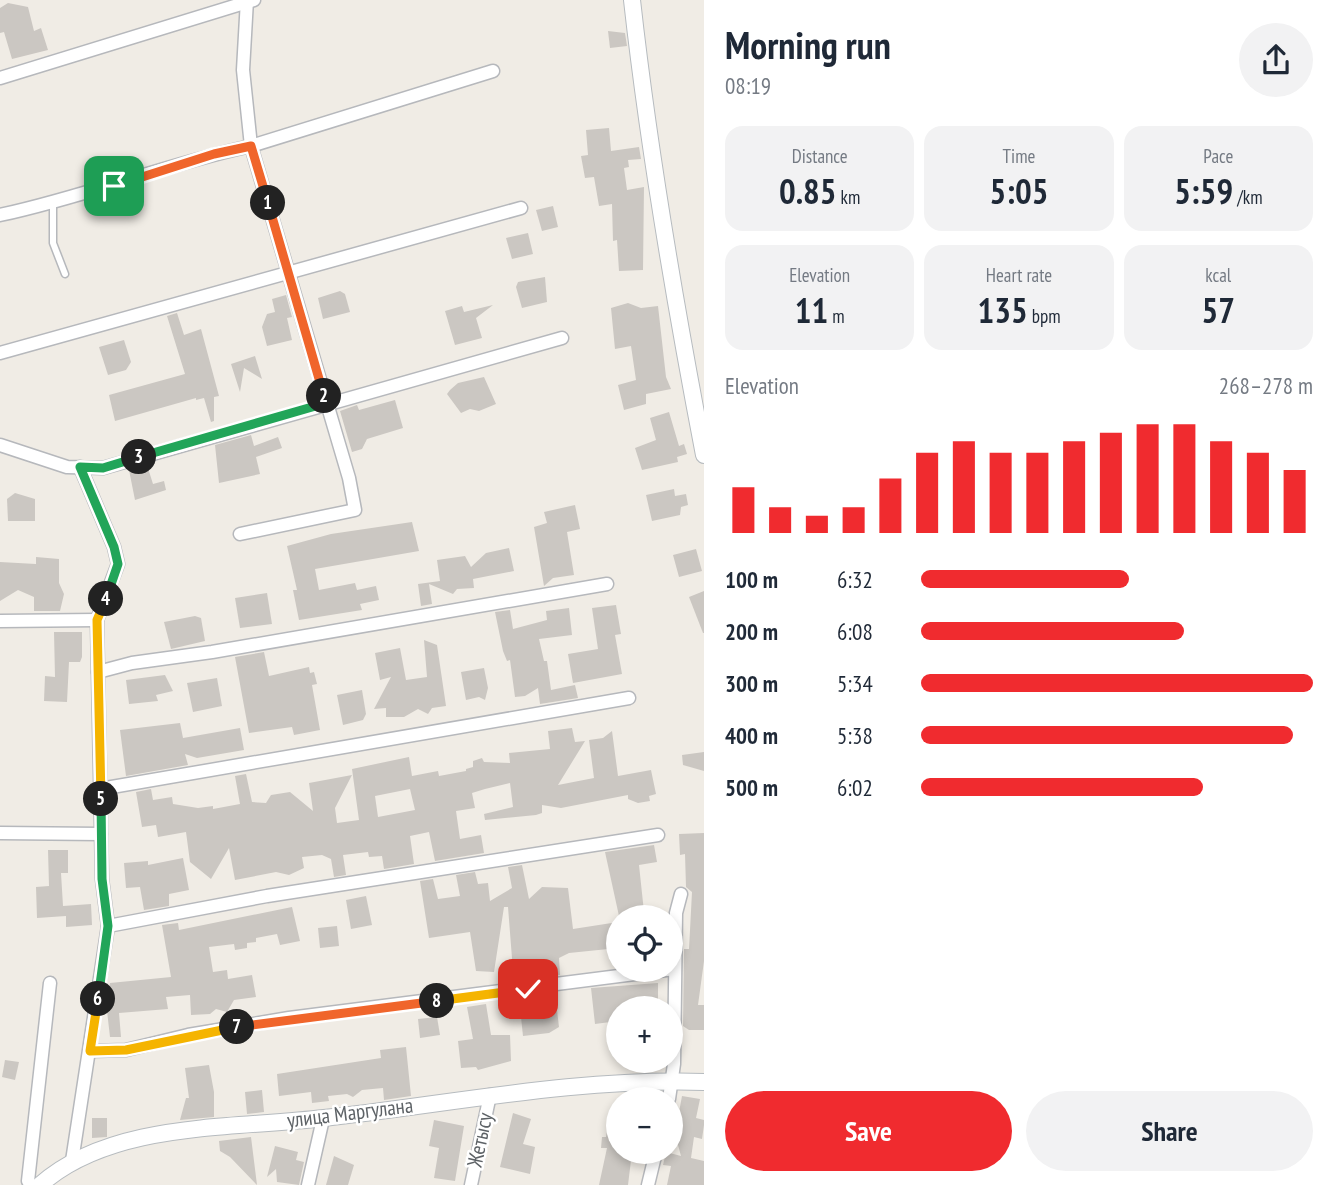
<!DOCTYPE html>
<meta charset="utf-8">
<style>
:root{--surface:#fff;--page:#f2f2f3;--text:#1f2937;--muted:#747a83;--accent:#f02b2f}
body{margin:0;font-family:"PT Sans Narrow",sans-serif;background:var(--page);color:var(--text);height:100vh;display:flex;flex-direction:column;font-size:26px;white-space:nowrap}
*{box-sizing:border-box;margin:0}
p{font-size:23px;color:var(--muted)}
.icon{flex:none;width:38px;height:38px;fill:none;stroke:currentColor;stroke-width:2;stroke-linecap:round;stroke-linejoin:round}
.map{position:relative;flex:1;overflow:hidden}
.details{display:flex;flex-direction:column;background:var(--surface);width:630px}
.details>*{flex:none}
.controls{position:absolute;left:606px;top:905px;display:grid;gap:14px}
.controls a{display:grid;place-items:center;width:77px;height:77px;border-radius:50%;background:var(--surface);box-shadow:0 4px 10px #0003;font-size:35px}
.pin{position:absolute;display:grid;place-items:center;width:60px;height:60px;color:#fff;margin:-30px;border-radius:14px;box-shadow:0 4px 10px #0006}
.km{position:absolute;width:35px;height:35px;margin:-18px;border-radius:50%;background:#222;color:#fff;font-size:19px;line-height:35px;text-align:center}
.round{display:grid;place-items:center;flex:none;width:74px;height:74px;border-radius:37px;background:var(--page)}
.headline{display:flex;align-items:center;justify-content:space-between;height:119px;padding:0 21px}
h1{font-size:38px;font-weight:600;line-height:52px}
.figures{display:grid;grid-template-columns:repeat(3,1fr);gap:10px;height:119px;padding:7px 21px}
.figures div{display:grid;align-content:center;border-radius:18px;background:var(--page);text-align:center}
.figures b{font-size:35px;font-weight:600}
.figures small{font-size:19px;font-weight:400}
.figures p{font-size:19px}
.chart{height:196px;padding:14px 21px}
.chart p{display:flex;justify-content:space-between}
.chart svg{width:100%;height:126px;margin-top:7px;stroke:var(--accent);stroke-width:6}
.action{display:flex;gap:14px;margin-top:auto;padding:14px 21px}
.action a{flex:1;height:80px;border-radius:42px;background:var(--accent);color:#fff;font-size:28px;font-weight:600;line-height:80px;text-align:center}
.action a+a{background:var(--page);color:var(--text)}
ul{padding:0 21px;list-style:none;font-size:23px}
li{display:grid;grid-template-columns:112px 84px 1fr;align-items:center;height:52px}
li i{height:18px;border-radius:9px;background:var(--accent)}
main{display:flex;flex:1;min-height:0}
.map>svg:first-child{display:block}
</style>
<main>
<div class="map">
<svg width="704" height="1185" viewBox="0 0 704 1185">
<rect width="100%" height="100%" fill="#f0ece5"/>
<g fill="#cbc7c2" fill-rule="evenodd">
<polygon points="8,3 28,7 34,31 41,28 48,50 12,59 4,32 0,33 0,8"/>
<polygon points="608,31 625,33 627,46 610,48"/>
<polygon points="609,128 611,151 639,147 641,159 628,160 629,167 624,168 627,190 644,187 643,270 619,271 617,240 613,241 612,204 599,206 594,177 585,178 581,156 588,155 586,130"/>
<polygon points="553,206 558,227 542,231 536,210"/>
<polygon points="528,233 533,254 512,259 506,238"/>
<polygon points="545,277 547,302 522,308 516,287 518,282"/>
<polygon points="340,291 345,294 350,312 323,319 318,298"/>
<polygon points="286,295 292,317 287,318 292,340 267,346 262,327 267,314 275,312 272,299"/>
<polygon points="628,303 641,308 658,306 666,377 671,389 646,394 646,404 624,410 618,385 636,380 631,346 615,349 611,308"/>
<polygon points="493,305 476,318 482,338 455,345 445,311 462,306 464,312"/>
<polygon points="177,313 184,335 201,329 219,396 214,397 214,421 211,422 204,398 196,400 196,398 115,421 109,395 185,374 167,316"/>
<polygon points="124,340 131,362 126,370 108,375 99,347"/>
<polygon points="255,356 262,379 244,368 240,392 231,364"/>
<polygon points="484,377 496,404 479,411 470,409 461,413 447,394 450,390 458,383"/>
<polygon points="395,400 403,428 367,439 362,449 352,452 340,411 357,405 359,410"/>
<polygon points="669,412 679,446 684,444 687,454 677,457 678,462 642,470 635,448 656,440 650,418"/>
<polygon points="251,435 254,446 278,437 282,448 256,457 260,474 219,483 215,445"/>
<polygon points="147,465 153,484 164,481 166,490 135,500 129,470"/>
<polygon points="674,489 675,496 686,494 688,505 681,507 680,515 652,521 646,495"/>
<polygon points="15,493 35,499 35,521 8,521 7,499"/>
<polygon points="575,505 580,529 567,532 574,575 553,578 544,586 534,527 547,523 544,512"/>
<polygon points="412,522 419,551 315,569 319,590 355,583 357,590 376,586 379,600 360,604 362,610 299,620 293,590 297,590 287,546 331,534"/>
<polygon points="509,548 514,571 473,579 474,588 457,589 453,594 429,584 432,604 421,606 418,584 440,581 437,560 465,556 471,567 486,553"/>
<polygon points="696,549 702,571 679,577 673,555"/>
<polygon points="36,557 59,559 59,583 64,594 60,611 34,611 34,597 18,590 0,601 0,562 36,564"/>
<polygon points="704,591 704,633 703,633 689,597"/>
<polygon points="267,593 272,624 240,628 235,598"/>
<polygon points="616,605 621,634 615,635 622,674 573,683 568,654 598,649 592,608"/>
<polygon points="569,608 572,635 539,639 544,661 547,661 551,690 575,685 578,698 540,704 538,688 525,696 515,697 510,660 507,661 503,651 495,612 510,610 513,629 547,620 546,611"/>
<polygon points="195,616 201,618 205,641 171,649 164,622"/>
<polygon points="54,632 82,632 82,657 80,662 69,662 67,702 44,701 45,676 55,677"/>
<polygon points="424,640 437,645 446,706 432,708 428,714 418,709 404,717 386,717 386,708 374,709 391,677 380,680 375,653 400,648 406,680 427,677"/>
<polygon points="264,652 269,676 309,667 310,673 314,672 317,684 312,685 320,730 294,735 292,727 249,733 235,657"/>
<polygon points="484,668 488,688 485,700 479,697 466,700 461,672"/>
<polygon points="165,675 173,691 156,695 158,701 129,704 126,680"/>
<polygon points="217,678 222,706 193,712 187,683"/>
<polygon points="362,690 366,714 363,720 343,725 337,695"/>
<polygon points="180,723 183,738 240,728 244,750 197,758 185,754 188,765 126,776 120,730"/>
<path d="M572,728L575,742L585,741L558,785L594,778L589,740L603,738L612,731L618,776L651,770L656,794L649,796L650,801L638,803L628,799V795L561,808L542,805V813L536,815L485,820L484,814L513,807L510,783L485,789L472,793L475,808L456,811L460,839L481,835L484,853L435,861L429,832L410,836L414,864L384,869L382,856L369,857L368,852L343,855L346,875L334,877L331,859L322,855L302,857L304,868L289,875L276,872L235,880L229,848L211,879L190,862L186,832L158,837L156,825L142,827L136,792L151,789L153,800L172,797L173,804L198,808L213,806V809L240,804L235,776L246,774L252,802L266,803L271,795L290,792L313,811L309,783L352,775L335,808L337,823L359,820L352,769L409,757L412,776L438,771L439,776L466,771V769L473,767V761L482,758L484,762L510,763L509,753L550,749L548,731ZM410,789L415,810L378,817L375,796Z"/>
<polygon points="704,752 704,771 683,765 682,755"/>
<polygon points="704,833 704,961 698,1005 704,1005 704,1030 689,1030 683,1026 684,949 689,949 692,892 686,887 685,854 680,855 679,834"/>
<polygon points="654,845 657,862 639,865 644,912 619,916 605,852"/>
<polygon points="48,850 68,850 68,873 61,873 63,906 91,904 92,925 66,927 66,916 37,918 36,887 49,886"/>
<polygon points="183,858 189,890 169,894 169,906 144,910 140,887 126,888 124,863 148,861 148,865"/>
<polygon points="522,865 529,899 542,887 568,888 573,929 618,922 618,948 569,953 559,958 560,975 536,978 536,969 513,971 508,907 504,907 494,972 476,971 470,932 429,938 420,881 433,879 438,899 460,896 456,875 475,872 478,884 488,883 490,901 512,888 508,867"/>
<polygon points="366,896 372,925 351,929 346,900"/>
<polygon points="292,907 300,941 280,945 277,934 256,938 256,942 247,943 247,948 235,950 234,944 209,947 213,972 227,970 228,979 252,975 256,997 234,1000 227,1012 216,1009 210,1014 191,1015 190,995 166,997 168,1009 119,1013 121,1037 110,1037 106,1002 110,983 171,977 162,925 178,923 179,930"/>
<polygon points="337,926 339,946 320,948 318,928"/>
<polygon points="658,983 658,1000 626,1001 626,1008 618,1008 618,1021 595,1024 591,988"/>
<polygon points="555,993 559,1027 549,1033 523,1036 519,998"/>
<polygon points="486,1004 491,1035 510,1035 511,1061 478,1070 476,1067 461,1068 458,1041 473,1039 467,1007"/>
<polygon points="437,1017 440,1035 420,1038 418,1019"/>
<polygon points="406,1047 411,1096 384,1100 383,1088 362,1090 353,1097 347,1094 328,1096 329,1101 312,1103 311,1092 279,1096 277,1074 381,1058 380,1050"/>
<polygon points="5,1060 19,1062 15,1080 2,1077"/>
<polygon points="209,1065 214,1092 214,1117 180,1120 186,1098 189,1098 185,1068"/>
<polygon points="262,1090 264,1112 247,1114 245,1092"/>
<polygon points="682,1096 700,1099 696,1118 704,1120 704,1125 702,1139 694,1137 691,1158 704,1161 704,1185 667,1185 671,1166 663,1165 666,1152 681,1156 675,1134"/>
<polygon points="513,1113 531,1119 523,1144 535,1147 530,1174 500,1167"/>
<polygon points="92,1118 107,1118 107,1137 92,1138"/>
<polygon points="434,1120 464,1126 455,1181 434,1178 439,1148 429,1146"/>
<polygon points="613,1120 618,1121 618,1152 632,1152 628,1185 599,1185 607,1148 601,1148 602,1137 606,1137 608,1124 612,1125"/>
<polygon points="251,1137 257,1185 230,1157 220,1151 219,1141"/>
<polygon points="275,1146 298,1152 296,1160 304,1162 299,1185 277,1182 276,1169 267,1177"/>
<polygon points="334,1156 354,1165 348,1185 326,1185"/>
</g>
<g fill="none" stroke-linecap="round" stroke-linejoin="round">
<defs>
<polyline id="lane" points="53,204 53,243 65,274"/>
<g id="street">
<polyline points="0,78 254,0"/>
<path d="M0,215C85,197 166,164 251,146L493,71"/>
<polyline points="0,353 521,208"/>
<polyline points="0,445 67,467 103,468 562,338"/>
<polyline points="240,534 355,510 349,478 251,146 243,70 247,0"/>
<polyline points="0,621 97,620"/>
<polyline points="98,672 132,663 212,652 607,584"/>
<polyline points="100,789 629,698"/>
<polyline points="0,833 101,834"/>
<polyline points="108,926 267,896 658,835"/>
<polyline points="90,1051 126,1050 188,1035 289,1018 674,969"/>
<polyline points="669,1099 674,1064 676,913 681,894"/>
<polyline points="72,1161 108,926 102,879 97,620 118,564 114,547 80,467"/>
<polyline points="31,1185 28,1181 50,983"/>
<polyline points="308,1185 323,1119"/>
<polyline points="471,1185 490,1095"/>
<polyline points="648,1185 656,1152"/>
</g>
<g id="secondary">
<path d="M632,0C649,153 675,304 704,455"/>
<path d="M40,1185C112,1121 233,1129 324,1118C450,1104 576,1078 704,1082"/>
</g>
</defs>
<use href="#lane" stroke="#b6b8bc" stroke-width="9"/>
<use href="#street" stroke="#b6b8bc" stroke-width="15"/>
<use href="#secondary" stroke="#b6bbbf" stroke-width="18"/>
<use href="#lane" stroke="#fff" stroke-width="6"/>
<use href="#street" stroke="#fff" stroke-width="12"/>
<use href="#secondary" stroke="#fff" stroke-width="16"/>
</g>
<g fill="none" stroke-linecap="round" stroke-linejoin="round">
<defs>
<polyline id="split-1" points="114,186 214,154 251,146 268,203"/>
<polyline id="split-2" points="268,203 324,396"/>
<polyline id="split-3" points="139,457 326,403 324,396"/>
<polyline id="split-4" points="106,599 118,564 114,547 80,467 103,468 139,457"/>
<polyline id="split-5" points="101,799 97,620 106,599"/>
<polyline id="split-6" points="98,999 108,926 102,879 101,799"/>
<polyline id="split-7" points="98,999 90,1051 126,1050 237,1027"/>
<polyline id="split-8" points="237,1027 437,1001"/>
<polyline id="split-9" points="437,1001 528,989"/>
</defs>
<use href="#split-1" stroke="#fff" stroke-width="14"/>
<use href="#split-2" stroke="#fff" stroke-width="14"/>
<use href="#split-3" stroke="#fff" stroke-width="14"/>
<use href="#split-4" stroke="#fff" stroke-width="14"/>
<use href="#split-5" stroke="#fff" stroke-width="14"/>
<use href="#split-6" stroke="#fff" stroke-width="14"/>
<use href="#split-7" stroke="#fff" stroke-width="14"/>
<use href="#split-8" stroke="#fff" stroke-width="14"/>
<use href="#split-9" stroke="#fff" stroke-width="14"/>
<use href="#split-1" stroke="#f0652b" stroke-width="9"/>
<use href="#split-2" stroke="#f0652b" stroke-width="9"/>
<use href="#split-3" stroke="#22a559" stroke-width="9"/>
<use href="#split-4" stroke="#22a559" stroke-width="9"/>
<use href="#split-5" stroke="#f5b400" stroke-width="9"/>
<use href="#split-6" stroke="#22a559" stroke-width="9"/>
<use href="#split-7" stroke="#f5b400" stroke-width="9"/>
<use href="#split-8" stroke="#f0652b" stroke-width="9"/>
<use href="#split-9" stroke="#f5b400" stroke-width="9"/>
</g>
<g text-anchor="middle" stroke-width="5" stroke-linejoin="round" paint-order="stroke">
<g font-size="21" fill="#5d6266" stroke="#fff">
<text transform="translate(350 1113) rotate(-7)" y="7">улица Маргулана</text>
<text transform="translate(480 1140) rotate(-78)" y="7">Жетысу</text>
</g>
</g>
</svg>
<div class="controls">
<a><svg class="icon" aria-label="locate" viewBox="0 0 24 24"><circle cx="12" cy="12" r="6"/><path d="M12 2v4M12 18v4M2 12h4M18 12h4"/></svg></a>
<a>+</a>
<a>−</a>
</div>
<div class="pin" style="left:114px;top:186px;background:#1e9e55"><svg class="icon" aria-label="arrive" viewBox="0 0 24 24"><path d="M6 21V4h12l-3 4 3 4H6"/></svg></div>
<div class="pin" style="left:528px;top:989px;background:#d93025"><svg class="icon" aria-label="check" viewBox="0 0 24 24"><path d="M5 12l5 5 9-10"/></svg></div>
<b class="km" style="left:268px;top:203px">1</b>
<b class="km" style="left:324px;top:396px">2</b>
<b class="km" style="left:139px;top:457px">3</b>
<b class="km" style="left:106px;top:599px">4</b>
<b class="km" style="left:101px;top:799px">5</b>
<b class="km" style="left:98px;top:999px">6</b>
<b class="km" style="left:237px;top:1027px">7</b>
<b class="km" style="left:437px;top:1001px">8</b>
</div>
<section class="details">
<div class="headline"><div><h1>Morning run</h1><p>08:19</p></div><a class="round"><svg class="icon" aria-label="share" viewBox="0 0 24 24"><path d="M12 15V3M7 8l5-5 5 5M5 13v7h14v-7"/></svg></a></div>
<div class="figures">
<div><p>Distance</p><b>0.85<small> km</small></b></div>
<div><p>Time</p><b>5:05</b></div>
<div><p>Pace</p><b>5:59<small> /km</small></b></div>
</div>
<div class="figures">
<div><p>Elevation</p><b>11<small> m</small></b></div>
<div><p>Heart rate</p><b>135<small> bpm</small></b></div>
<div><p>kcal</p><b>57</b></div>
</div>
<div class="chart"><p><span>Elevation</span>268–278 m</p>
<svg viewBox="0 0 160 44" preserveAspectRatio="none"><path d="M5 44V28M15 44V35M25 44V38M35 44V35M45 44V25M55 44V16M65 44V12M75 44V16M85 44V16M95 44V12M105 44V9M115 44V6M125 44V6M135 44V12M145 44V16M155 44V22"/></svg>
</div>
<ul>
<li><b>100 m</b>6:32<i style="width:53%"></i></li>
<li><b>200 m</b>6:08<i style="width:67%"></i></li>
<li><b>300 m</b>5:34<i style="width:100%"></i></li>
<li><b>400 m</b>5:38<i style="width:95%"></i></li>
<li><b>500 m</b>6:02<i style="width:72%"></i></li>
</ul>
<div class="action"><a>Save</a><a>Share</a></div>
</section>
</main>
